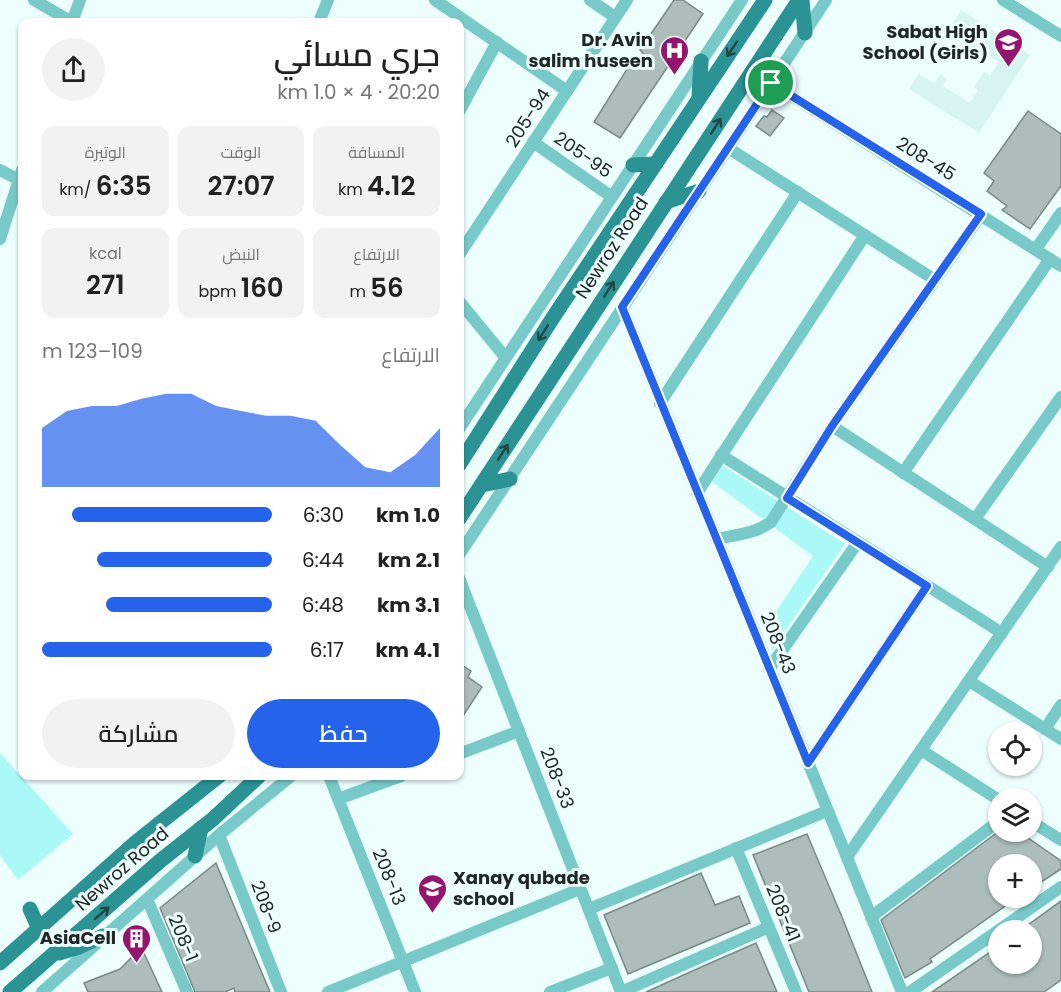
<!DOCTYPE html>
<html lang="ar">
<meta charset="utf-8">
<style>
:root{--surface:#fff;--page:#f2f2f2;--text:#222;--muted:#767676;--accent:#2563eb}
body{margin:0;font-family:Poppins,Cairo,sans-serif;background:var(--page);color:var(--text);direction:rtl;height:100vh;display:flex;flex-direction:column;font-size:22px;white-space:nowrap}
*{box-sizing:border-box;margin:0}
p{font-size:20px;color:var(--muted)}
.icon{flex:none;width:33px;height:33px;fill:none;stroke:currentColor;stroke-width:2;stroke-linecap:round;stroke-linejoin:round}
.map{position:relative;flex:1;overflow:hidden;direction:ltr}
.sheet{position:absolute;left:18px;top:18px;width:446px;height:762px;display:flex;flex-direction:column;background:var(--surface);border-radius:12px;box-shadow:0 2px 4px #0004;direction:rtl}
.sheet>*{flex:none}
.tools{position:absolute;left:988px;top:722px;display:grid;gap:12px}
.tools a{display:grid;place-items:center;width:54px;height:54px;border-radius:50%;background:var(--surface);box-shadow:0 2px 4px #0004;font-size:30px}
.pin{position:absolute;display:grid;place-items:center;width:51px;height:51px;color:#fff;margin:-26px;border:3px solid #fff;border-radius:50%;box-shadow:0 2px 6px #0007}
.round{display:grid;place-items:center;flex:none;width:63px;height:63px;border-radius:32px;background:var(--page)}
.headline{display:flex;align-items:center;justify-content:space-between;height:102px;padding:0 24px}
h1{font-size:33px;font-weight:600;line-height:45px}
.figures{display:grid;grid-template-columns:repeat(3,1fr);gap:9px;height:102px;padding:6px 24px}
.figures div{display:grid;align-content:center;border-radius:12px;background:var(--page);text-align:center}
.figures b{font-size:26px;font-weight:600}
.figures small{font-size:16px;font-weight:400}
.figures p{font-size:16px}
.chart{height:168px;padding:12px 24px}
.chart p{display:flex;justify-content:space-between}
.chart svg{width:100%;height:108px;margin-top:6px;fill:var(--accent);opacity:.7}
.button{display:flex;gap:12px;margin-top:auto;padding:12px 24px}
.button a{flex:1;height:69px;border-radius:36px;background:var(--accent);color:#fff;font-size:24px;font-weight:600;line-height:69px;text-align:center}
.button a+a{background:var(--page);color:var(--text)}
ul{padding:0 24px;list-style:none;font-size:20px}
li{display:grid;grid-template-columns:96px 72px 1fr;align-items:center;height:45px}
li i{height:15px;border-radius:8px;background:var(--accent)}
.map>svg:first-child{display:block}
</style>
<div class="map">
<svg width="1061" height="992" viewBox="0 0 1061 992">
<rect width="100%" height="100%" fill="#ecfefe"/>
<polygon fill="#d7f3f2" points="961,10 1030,55 979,133 909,89 919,74 934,83 940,74 947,79 943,86 970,103 978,90 974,87 984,72 990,76 999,62 973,45 966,54 959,49 965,39 949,29"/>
<g fill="#aaf9f7">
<polygon points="722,465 845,544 772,650 766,627 813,556 711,481"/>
<polygon points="0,753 73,834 18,880 0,855"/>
</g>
<g fill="#acbdbc" stroke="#798989" stroke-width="1.5">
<polygon points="674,0 683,0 703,14 620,138 594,122 629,66 633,68 643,53 640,50"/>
<polygon points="772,110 784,118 770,136 756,126 764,116 767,117"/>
<polygon points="1028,111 1061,134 1061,186 1030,229 1002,210 1007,206 987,191 994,181 984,173"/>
<polygon points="459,663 471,671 468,677 482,687 459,722"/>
<polygon points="999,831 1018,831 1061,861 1061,869 1032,888 1032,864 999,864 999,897 1018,897 930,959 932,962 905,978 881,920"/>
<polygon points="807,834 842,917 872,992 809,992 753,855"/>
<polygon points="216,863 251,947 270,992 235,992 234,988 225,992 195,992 160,908"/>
<polygon points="701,873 715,905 739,896 750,923 628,974 604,915"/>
<polygon points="1061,901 1061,980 1044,992 932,992 999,946 999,963 1032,963 1032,930 1021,930"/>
<polygon points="137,938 162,992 88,992 84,983 120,969 131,958"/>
<polygon points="756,943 777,992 646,992 708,964"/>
</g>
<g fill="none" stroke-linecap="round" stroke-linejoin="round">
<g stroke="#77cac8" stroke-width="12">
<polyline points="34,0 72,22"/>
<polyline points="435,0 567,91"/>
<polyline points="590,0 615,17"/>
<polyline points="1003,0 1061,36"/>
<polyline points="72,22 80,0"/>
<polyline points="319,22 328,0"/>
<polyline points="771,83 1061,266"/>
<polyline points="459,112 497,42"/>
<polyline points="533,142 612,197"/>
<polyline points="728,148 935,280"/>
<polyline points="0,170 19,180"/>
<polyline points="0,239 22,170"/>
<polyline points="1036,249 1061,213"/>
<polyline points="459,255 627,0"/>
<polyline points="459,301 505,357"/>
<polyline points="622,307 902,992"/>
<polyline points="660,403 798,192"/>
<polyline points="832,426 1048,567"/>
<polyline points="459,429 742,0"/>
<polyline points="721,455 1002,633"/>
<polyline points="903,473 1050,259"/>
<polyline points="697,493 865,235"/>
<polyline points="975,519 1061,397"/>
<path d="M716,539C734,535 755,534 771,522L832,426L981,215"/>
<polyline points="459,555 826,0"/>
<polyline points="459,578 621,992 769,927"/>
<polyline points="769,669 858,542"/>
<polyline points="969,681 1061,739"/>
<polyline points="1045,729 1061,705"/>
<polyline points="921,750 999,800"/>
<polyline points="459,754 519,731"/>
<polyline points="808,763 927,586"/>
<polyline points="329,776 415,992"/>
<polyline points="338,799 401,776"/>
<polyline points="1032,822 1061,840"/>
<polyline points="219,835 281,992"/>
<polyline points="736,848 796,992"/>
<polyline points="847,857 1061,547"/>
<polyline points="147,899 187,992"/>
<polyline points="589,909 827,811"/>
<polyline points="871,917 999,821"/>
<polyline points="42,992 219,835 291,776"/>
<polyline points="328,992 580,889"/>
<polyline points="550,992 612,968"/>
<polyline points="910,992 1061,887"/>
</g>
<g stroke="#2b9393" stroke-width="15">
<polyline points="802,0 805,33"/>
<polyline points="699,97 701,61"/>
<polyline points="633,165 655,164"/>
<polyline points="666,202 699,191"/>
<polyline points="459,465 554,316 765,0"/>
<polyline points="482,485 510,479"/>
<polyline points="459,519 799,0"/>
<polyline points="195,856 201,828"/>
<polyline points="30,909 39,929"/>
<polyline points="59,953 79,947 103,936"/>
<polyline points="0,963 136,842 219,776"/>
<polyline points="10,992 160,861 213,819 259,776"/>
</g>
</g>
<defs><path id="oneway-shaft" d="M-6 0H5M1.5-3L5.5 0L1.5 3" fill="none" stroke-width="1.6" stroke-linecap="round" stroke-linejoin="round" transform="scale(1.5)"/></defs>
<g stroke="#234747">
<use href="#oneway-shaft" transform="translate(732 49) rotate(124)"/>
<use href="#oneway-shaft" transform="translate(716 126) rotate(-57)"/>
<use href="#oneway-shaft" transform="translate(609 289) rotate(-57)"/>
<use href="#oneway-shaft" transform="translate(543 333) rotate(122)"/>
<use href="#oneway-shaft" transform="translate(503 452) rotate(-57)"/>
<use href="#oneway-shaft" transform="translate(102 913) rotate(-40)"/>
</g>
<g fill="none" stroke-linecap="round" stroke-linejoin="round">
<defs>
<polygon id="route" points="771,83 981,214 832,426 787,498 927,586 808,763 622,307"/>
</defs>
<use href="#route" stroke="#fff" stroke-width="12"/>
<use href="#route" stroke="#2563eb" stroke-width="8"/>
</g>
<defs>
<symbol id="school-pin" viewBox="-11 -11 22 30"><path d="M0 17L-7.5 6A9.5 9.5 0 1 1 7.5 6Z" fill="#94146e" stroke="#ecfefe"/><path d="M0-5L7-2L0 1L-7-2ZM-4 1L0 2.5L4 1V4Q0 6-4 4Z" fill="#fff"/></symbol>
<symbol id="hospital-pin" viewBox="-11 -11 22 30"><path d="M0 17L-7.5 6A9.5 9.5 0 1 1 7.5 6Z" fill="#94146e" stroke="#ecfefe"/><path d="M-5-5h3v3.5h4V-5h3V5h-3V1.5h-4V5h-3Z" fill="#fff"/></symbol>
<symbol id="building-pin" viewBox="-11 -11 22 30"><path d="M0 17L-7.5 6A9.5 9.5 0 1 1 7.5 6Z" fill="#94146e" stroke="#ecfefe"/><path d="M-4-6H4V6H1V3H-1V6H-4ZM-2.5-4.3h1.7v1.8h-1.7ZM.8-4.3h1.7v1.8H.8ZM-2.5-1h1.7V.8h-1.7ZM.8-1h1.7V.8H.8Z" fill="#fff"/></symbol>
</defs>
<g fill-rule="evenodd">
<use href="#school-pin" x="992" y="26" width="33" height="45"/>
<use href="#hospital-pin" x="658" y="34" width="33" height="45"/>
<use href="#school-pin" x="416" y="872" width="33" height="45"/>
<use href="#building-pin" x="120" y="922" width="33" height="45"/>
</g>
<g text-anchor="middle" stroke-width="6" stroke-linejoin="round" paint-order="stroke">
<g font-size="18" font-weight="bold" fill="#202626" stroke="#ecfefe" text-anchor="end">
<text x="988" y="38">Sabat High<tspan x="988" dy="21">School (Girls)</tspan></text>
<text x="653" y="46">Dr. Avin<tspan x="653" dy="21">salim huseen</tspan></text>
<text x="453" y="884" text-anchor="start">Xanay qubade<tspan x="453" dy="21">school</tspan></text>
<text x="116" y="944">AsiaCell</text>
</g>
<g font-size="18" fill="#202626" stroke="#ecfefe">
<text transform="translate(528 118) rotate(-57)" y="6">205-94</text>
<text transform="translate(583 155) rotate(35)" y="6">205-95</text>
<text transform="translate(926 159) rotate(32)" y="6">208-45</text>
<text transform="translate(612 248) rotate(-57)" y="6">Newroz Road</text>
<text transform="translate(778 643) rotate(68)" y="6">208-43</text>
<text transform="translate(557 778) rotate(69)" y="6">208-33</text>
<text transform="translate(122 869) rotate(-41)" y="6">Newroz Road</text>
<text transform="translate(389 877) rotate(68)" y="6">208-13</text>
<text transform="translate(266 907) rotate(69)" y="6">208-9</text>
<text transform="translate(783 913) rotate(67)" y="6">208-41</text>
<text transform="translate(183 938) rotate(67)" y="6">208-1</text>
</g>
</g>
</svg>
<div class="tools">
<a><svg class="icon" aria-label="locate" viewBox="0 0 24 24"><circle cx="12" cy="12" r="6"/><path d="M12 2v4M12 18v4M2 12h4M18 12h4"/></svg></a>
<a><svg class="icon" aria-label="layers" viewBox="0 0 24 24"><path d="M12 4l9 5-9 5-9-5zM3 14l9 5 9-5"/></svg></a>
<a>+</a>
<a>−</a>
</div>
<div class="pin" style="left:771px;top:83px;background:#1e9e55"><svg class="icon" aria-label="arrive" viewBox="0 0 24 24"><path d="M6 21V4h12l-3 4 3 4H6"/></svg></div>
<section class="sheet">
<div class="headline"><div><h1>جري مسائي</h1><p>20:20 · 4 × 1.0 km</p></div><a class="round"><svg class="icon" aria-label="share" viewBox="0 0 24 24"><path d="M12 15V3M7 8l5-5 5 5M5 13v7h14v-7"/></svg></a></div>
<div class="figures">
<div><p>المسافة</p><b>4.12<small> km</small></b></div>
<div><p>الوقت</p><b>27:07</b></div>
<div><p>الوتيرة</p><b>6:35<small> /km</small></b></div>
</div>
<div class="figures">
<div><p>الارتفاع</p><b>56<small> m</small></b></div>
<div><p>النبض</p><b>160<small> bpm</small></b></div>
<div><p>kcal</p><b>271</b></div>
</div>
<div class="chart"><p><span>الارتفاع</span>109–123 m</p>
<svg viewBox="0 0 160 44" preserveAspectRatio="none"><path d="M0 44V20L10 13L20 11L30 11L40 8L50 6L60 6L70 11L80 13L90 15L100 15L110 17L120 27L130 36L140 38L150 31L160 20V44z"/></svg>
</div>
<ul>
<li><b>1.0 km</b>6:30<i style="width:87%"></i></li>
<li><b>2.1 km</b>6:44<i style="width:76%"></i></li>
<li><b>3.1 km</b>6:48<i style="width:72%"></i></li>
<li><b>4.1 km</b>6:17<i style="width:100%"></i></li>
</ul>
<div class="button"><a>حفظ</a><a>مشاركة</a></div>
</section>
</div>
